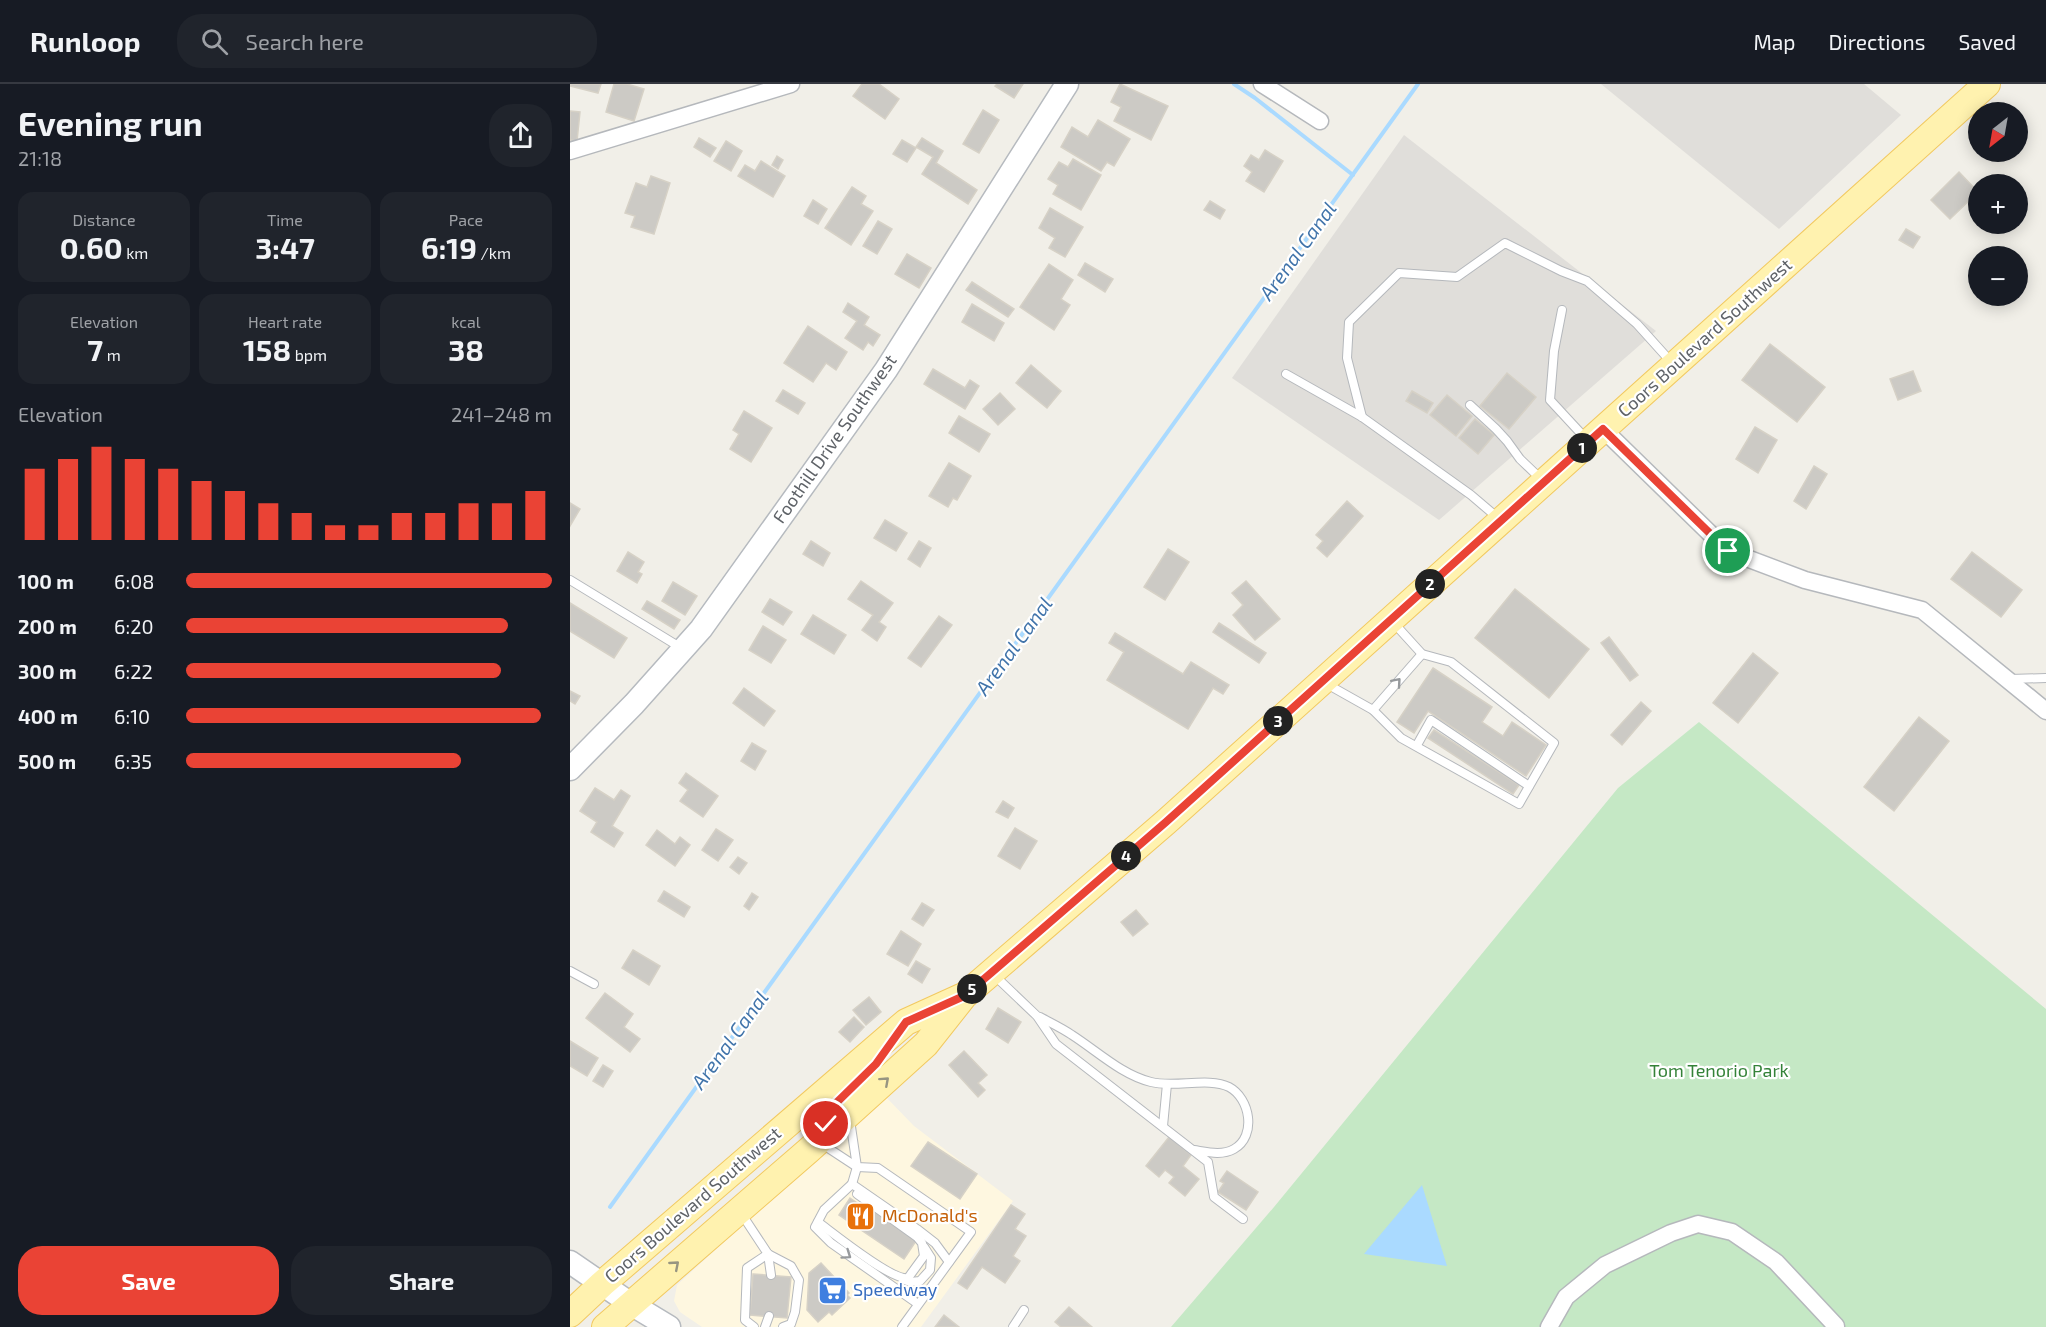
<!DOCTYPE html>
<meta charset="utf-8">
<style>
:root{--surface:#171b24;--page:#20242c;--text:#f1f3f6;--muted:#9ea1a6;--line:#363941;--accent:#ea4335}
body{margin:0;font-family:"Exo 2",sans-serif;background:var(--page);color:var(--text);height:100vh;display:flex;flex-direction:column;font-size:22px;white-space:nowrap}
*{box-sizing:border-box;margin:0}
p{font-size:20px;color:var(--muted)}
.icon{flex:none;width:33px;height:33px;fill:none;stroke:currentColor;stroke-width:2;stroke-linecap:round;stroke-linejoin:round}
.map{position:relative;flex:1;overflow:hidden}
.side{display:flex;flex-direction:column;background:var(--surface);width:570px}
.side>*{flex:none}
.needle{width:39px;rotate:211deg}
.tools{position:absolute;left:1398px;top:18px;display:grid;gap:12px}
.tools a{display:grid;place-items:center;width:60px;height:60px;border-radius:50%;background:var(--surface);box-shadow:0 3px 15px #0003;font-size:30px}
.pin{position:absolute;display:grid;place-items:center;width:51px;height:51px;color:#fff;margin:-26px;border:3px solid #fff;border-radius:50%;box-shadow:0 2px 6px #0007}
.km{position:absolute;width:30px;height:30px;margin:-15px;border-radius:50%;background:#222;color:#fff;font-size:16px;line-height:30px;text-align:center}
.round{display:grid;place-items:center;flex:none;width:63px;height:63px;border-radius:24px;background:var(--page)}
.overview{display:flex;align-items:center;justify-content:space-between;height:102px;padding:0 18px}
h1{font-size:33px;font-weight:700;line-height:45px}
.stats{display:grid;grid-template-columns:repeat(3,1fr);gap:9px;height:102px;padding:6px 18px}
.stats div{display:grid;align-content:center;border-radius:15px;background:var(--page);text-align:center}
.stats b{font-size:30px;font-weight:700}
.stats small{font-size:16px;font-weight:400}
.stats p{font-size:16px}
.chart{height:168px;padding:12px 18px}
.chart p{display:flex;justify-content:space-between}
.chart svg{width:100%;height:108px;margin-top:6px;stroke:var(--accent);stroke-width:6}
.cta{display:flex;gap:12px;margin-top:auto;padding:12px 18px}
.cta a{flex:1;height:69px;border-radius:24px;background:var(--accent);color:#fff;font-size:24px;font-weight:700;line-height:69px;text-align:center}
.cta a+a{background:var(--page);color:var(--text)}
ul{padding:0 18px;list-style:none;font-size:20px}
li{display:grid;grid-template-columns:96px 72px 1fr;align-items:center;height:45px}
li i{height:15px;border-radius:8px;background:var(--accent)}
header{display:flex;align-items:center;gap:36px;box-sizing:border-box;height:84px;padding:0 30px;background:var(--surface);border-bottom:2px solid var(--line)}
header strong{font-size:28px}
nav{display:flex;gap:33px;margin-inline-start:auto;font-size:21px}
.search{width:420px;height:54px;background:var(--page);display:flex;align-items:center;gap:15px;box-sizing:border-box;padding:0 21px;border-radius:24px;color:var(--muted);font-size:22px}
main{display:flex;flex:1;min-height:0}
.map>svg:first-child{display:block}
</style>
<header>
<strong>Runloop</strong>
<div class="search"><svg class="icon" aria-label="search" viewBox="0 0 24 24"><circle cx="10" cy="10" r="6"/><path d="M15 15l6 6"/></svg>Search here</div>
<nav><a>Map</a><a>Directions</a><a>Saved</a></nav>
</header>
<main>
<section class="side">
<div class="overview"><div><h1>Evening run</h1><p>21:18</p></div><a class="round"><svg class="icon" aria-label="share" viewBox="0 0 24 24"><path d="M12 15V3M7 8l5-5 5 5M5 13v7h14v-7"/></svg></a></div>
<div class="stats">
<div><p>Distance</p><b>0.60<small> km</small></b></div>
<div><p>Time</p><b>3:47</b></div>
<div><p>Pace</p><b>6:19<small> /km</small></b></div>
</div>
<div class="stats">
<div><p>Elevation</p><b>7<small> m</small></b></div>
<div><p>Heart rate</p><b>158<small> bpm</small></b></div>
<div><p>kcal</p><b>38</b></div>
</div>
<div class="chart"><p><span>Elevation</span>241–248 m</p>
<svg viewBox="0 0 160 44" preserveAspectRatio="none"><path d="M5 44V15M15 44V11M25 44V6M35 44V11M45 44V15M55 44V20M65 44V24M75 44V29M85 44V33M95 44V38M105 44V38M115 44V33M125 44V33M135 44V29M145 44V29M155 44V24"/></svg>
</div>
<ul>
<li><b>100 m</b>6:08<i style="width:100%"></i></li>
<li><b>200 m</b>6:20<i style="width:88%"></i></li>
<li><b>300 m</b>6:22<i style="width:86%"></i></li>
<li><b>400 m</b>6:10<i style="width:97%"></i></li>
<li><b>500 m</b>6:35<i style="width:75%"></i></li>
</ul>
<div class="cta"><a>Save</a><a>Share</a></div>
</section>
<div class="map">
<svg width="1476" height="1243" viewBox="0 0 1476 1243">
<rect width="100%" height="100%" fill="#f1efe8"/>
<polygon fill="#fef7e0" points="314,1011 344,1042 443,1117 351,1243 132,1243 110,1228 104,1217 107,1201"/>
<g fill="#e0deda">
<polygon points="1031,0 1294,0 1331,31 1209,145"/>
<polygon points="834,51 1086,247 869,436 662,294"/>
</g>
<polygon fill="#c5e8c5" points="1129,638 1476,925 1476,1243 601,1243 704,1123 1048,704"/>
<polygon fill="#aadaff" points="852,1101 877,1182 794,1170"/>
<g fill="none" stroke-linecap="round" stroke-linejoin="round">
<g stroke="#aadaff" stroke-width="4">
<polyline points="664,0 685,14 783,91"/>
<polyline points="40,1123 848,0"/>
</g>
</g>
<g fill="#cccac5" stroke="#d6d1c6" stroke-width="1.5">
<polygon points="0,0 31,0 28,9 0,2"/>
<polygon points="44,0 57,0 74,5 64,37 36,28"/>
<polygon points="292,0 309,0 329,15 315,35 283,12"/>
<polygon points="427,0 453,0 444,14 425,2"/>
<polygon points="550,0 598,22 581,56 544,37 551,23 541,18"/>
<polygon points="413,26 429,36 409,69 393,60"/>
<polygon points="0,27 10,28 7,57 0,56"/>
<polygon points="528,36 560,55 544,82 537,78 531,87 491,63 502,43 518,53"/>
<polygon points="129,54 146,64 140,73 124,63"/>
<polygon points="352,54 373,67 366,79 407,106 398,120 352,90 363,73 346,63"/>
<polygon points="332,56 346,64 337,78 323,70"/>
<polygon points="156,57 172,67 161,87 144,77"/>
<polygon points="695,66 713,77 694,108 676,97 682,88 674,82 681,71 689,76"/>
<polygon points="207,72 213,76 208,85 202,81"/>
<polygon points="503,75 531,91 511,126 483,110 488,101 478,95 489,78 498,83"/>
<polygon points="191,77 215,92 203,113 168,92 175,81 185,87"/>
<polygon points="1389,88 1408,108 1380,135 1361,116"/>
<polygon points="81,92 100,99 84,150 61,143 65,132 55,129 66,99 77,103"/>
<polygon points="282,103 296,112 291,120 303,127 281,161 255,144"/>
<polygon points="243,116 257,125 248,140 234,132"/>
<polygon points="640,117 655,126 650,135 634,126"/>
<polygon points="480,124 513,143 495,173 479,164 485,154 469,144"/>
<polygon points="308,137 322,145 307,170 293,162"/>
<polygon points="1336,145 1350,153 1343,164 1329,156"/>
<polygon points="337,170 361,184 349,204 325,190"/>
<polygon points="515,179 543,195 535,208 508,191"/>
<polygon points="479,180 503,196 491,215 500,221 484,246 450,223"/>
<polygon points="402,198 444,225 438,233 396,206"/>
<polygon points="278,219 299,233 294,241 310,251 303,262 298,258 293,266 275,254 287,237 273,228"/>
<polygon points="402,220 434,239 424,257 392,238"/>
<polygon points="238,242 277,268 266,286 256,279 243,298 214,279"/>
<polygon points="1200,260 1255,303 1227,338 1172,296"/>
<polygon points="461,281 491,307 477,324 446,299"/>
<polygon points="363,285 395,304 400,296 409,302 395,325 354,300"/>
<polygon points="1343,287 1351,307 1328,316 1320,295"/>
<polygon points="937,289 966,313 939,345 910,322"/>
<polygon points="213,306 235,319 228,330 206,317"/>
<polygon points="842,307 863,319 857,329 836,317"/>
<polygon points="430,309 445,325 428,341 413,325"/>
<polygon points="877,311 902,332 886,352 860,331"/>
<polygon points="174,327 202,344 181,378 160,365 169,350 163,346"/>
<polygon points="389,332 420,350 409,368 379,349"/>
<polygon points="905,335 924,351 908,370 889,354"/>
<polygon points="1185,343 1207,356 1188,389 1166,375"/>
<polygon points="379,379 401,392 387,416 383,414 378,423 359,412"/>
<polygon points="1244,382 1257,390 1236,425 1224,417"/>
<polygon points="777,417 793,432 757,473 747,464 753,457 746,451"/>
<polygon points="0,419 10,425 0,442"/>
<polygon points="315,436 337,449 326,467 304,454"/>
<polygon points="241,457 260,469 253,482 233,470"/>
<polygon points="349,457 361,464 350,483 338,475"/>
<polygon points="598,465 619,478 595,516 574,503"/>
<polygon points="58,468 74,478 68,488 72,490 67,499 47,487"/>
<polygon points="1402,468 1452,506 1431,533 1381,495"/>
<polygon points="291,497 323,519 309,538 316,543 307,557 292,546 303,531 278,515"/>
<polygon points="676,497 710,535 685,556 663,531 673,521 662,509"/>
<polygon points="103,498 127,512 115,531 92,517"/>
<polygon points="945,505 1019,565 979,614 905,554"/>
<polygon points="200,515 222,528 213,541 192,528"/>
<polygon points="77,517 110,536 104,545 72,525"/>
<polygon points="0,519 57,554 44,574 0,547"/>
<polygon points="243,531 276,551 264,570 231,550"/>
<polygon points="369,532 382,541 351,583 338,574"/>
<polygon points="649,539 696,569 689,579 643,548"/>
<polygon points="193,542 216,556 201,579 179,566"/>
<polygon points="545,549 613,590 621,578 659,601 653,610 643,604 618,645 537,596 554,568 539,559"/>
<polygon points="1039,553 1068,591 1060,597 1031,559"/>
<polygon points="1183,569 1208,589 1168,639 1143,619"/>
<polygon points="863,584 922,623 912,638 933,652 942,638 976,661 956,692 858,627 844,649 827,638"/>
<polygon points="174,604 205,627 194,642 163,619"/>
<polygon points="0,607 10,612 5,620 0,617"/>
<polygon points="1071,618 1081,627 1052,661 1041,651"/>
<polygon points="1349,633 1379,657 1324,727 1294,703"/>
<polygon points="864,646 949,701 943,710 858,654"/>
<polygon points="182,659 196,667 185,686 171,677"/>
<polygon points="116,689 148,712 133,733 110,717 118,706 109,699"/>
<polygon points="25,704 44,716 51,706 60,712 42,742 53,749 44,763 21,748 27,738 10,727"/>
<polygon points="433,717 444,724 438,734 426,728"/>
<polygon points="445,744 467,757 450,785 428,772"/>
<polygon points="146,745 163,756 148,777 132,766"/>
<polygon points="87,746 105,760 110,753 120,761 105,782 76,761"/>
<polygon points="168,773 177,779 169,790 160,783"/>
<polygon points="94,807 120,823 114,833 88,817"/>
<polygon points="182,809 188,813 179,826 174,822"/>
<polygon points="352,819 364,826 353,842 342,835"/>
<polygon points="566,826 578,840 563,852 551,838"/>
<polygon points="331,847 351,860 338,882 317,870"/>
<polygon points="63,866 90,882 79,901 52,884"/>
<polygon points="346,877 360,885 352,899 338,890"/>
<polygon points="35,909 63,930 54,943 70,955 60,968 16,934"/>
<polygon points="299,913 311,928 296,941 283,926"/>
<polygon points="428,924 451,938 438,959 416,945"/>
<polygon points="284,933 294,943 280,958 269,948"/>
<polygon points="0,957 28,974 17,992 0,982"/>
<polygon points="394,967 417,991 408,999 415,1006 408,1013 379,981"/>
<polygon points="33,981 43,987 33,1003 23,997"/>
<polygon points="599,1053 621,1071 613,1082 629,1095 615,1112 599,1099 604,1093 595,1086 589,1093 576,1082"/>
<polygon points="358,1058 407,1090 390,1115 341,1082"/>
<polygon points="657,1087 688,1108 676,1126 648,1108 654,1099 650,1097"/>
<polygon points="280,1114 302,1129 303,1127 346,1157 334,1175 269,1131"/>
<polygon points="441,1121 455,1130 445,1145 456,1152 443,1172 450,1177 435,1199 412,1183 397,1205 388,1199"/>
<polygon points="251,1179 279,1209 277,1211 280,1214 262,1231 259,1228 248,1238 237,1226 239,1189"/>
<polygon points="183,1190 221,1193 217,1234 180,1231"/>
<polygon points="499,1223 522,1243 491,1243 485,1238"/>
<polygon points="374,1231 389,1243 365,1243"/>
</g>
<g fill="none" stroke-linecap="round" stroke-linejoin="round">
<defs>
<g id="lane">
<polyline points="992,226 984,267 980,316 1017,356"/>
<polyline points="716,290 792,333 901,411 928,434"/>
<polyline points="900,321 926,345 937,357 950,375 973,397"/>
<polyline points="792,333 777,274 779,238 829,189 887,193 935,159 991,187 1017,197 1067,240 1103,280"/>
<polyline points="0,496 113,565"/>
<polyline points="1440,595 1476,594"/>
<polyline points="755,599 803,626 831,654 949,720 984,659 881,578 852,570 822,537"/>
<polyline points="803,626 852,570"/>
<polyline points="847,661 861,636 959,702"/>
<polyline points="0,887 24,900"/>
<polyline points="424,891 467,932 486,960 638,1078 644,1113 673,1135"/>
<path d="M470,933C481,939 492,944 502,951C527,967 552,991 581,998C604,1004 639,993 659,1003C680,1014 687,1052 664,1065C652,1072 637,1068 624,1066"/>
<polyline points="280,1036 287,1083 282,1100"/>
<polyline points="593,1042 597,1000"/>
<polyline points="252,1060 287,1083 308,1084 401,1148 332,1243"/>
<polyline points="171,1129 198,1170 177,1184 175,1236 184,1243"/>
<path d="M248,1138C263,1149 322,1197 338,1194L354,1172L352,1159L347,1153L287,1110"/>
<polyline points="198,1170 221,1182 229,1196 225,1228 221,1240 213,1243"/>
<polyline points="198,1170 201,1191"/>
<polyline points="333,1195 340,1198 350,1197 360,1186 361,1174 354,1163"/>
<polyline points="348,1220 261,1159 245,1143 254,1126 282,1100 347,1145 365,1159 379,1178"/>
<polyline points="195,1243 199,1232"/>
<polyline points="443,1243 454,1226"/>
</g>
<g id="street">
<polyline points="692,0 750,37"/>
<polyline points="0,67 221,0"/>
<polyline points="1033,345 1158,467 1235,496 1352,526 1476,627"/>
<polyline points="979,1243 996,1213 1035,1181 1101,1149 1128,1140 1162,1148 1206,1178 1266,1242"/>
</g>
<g id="secondary">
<polyline points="0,685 64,620 131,545 316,286 497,0"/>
<polyline points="0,1178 61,1220 99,1243"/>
</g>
<g id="primary">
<polyline points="0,1230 32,1200 336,938 391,913"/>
<polyline points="35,1243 239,1066 356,960 394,912 596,738 1417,0"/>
</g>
</defs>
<use href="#lane" stroke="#b5b8bc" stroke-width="10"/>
<use href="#street" stroke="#b5b8bc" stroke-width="19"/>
<use href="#secondary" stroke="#b6babf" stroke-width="25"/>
<use href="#primary" stroke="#f2c960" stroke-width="28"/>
<use href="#lane" stroke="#fff" stroke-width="8"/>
<use href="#street" stroke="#fff" stroke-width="16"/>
<use href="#secondary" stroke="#fff" stroke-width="22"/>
<use href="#primary" stroke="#fff2af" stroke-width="26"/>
</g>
<defs><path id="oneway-chevron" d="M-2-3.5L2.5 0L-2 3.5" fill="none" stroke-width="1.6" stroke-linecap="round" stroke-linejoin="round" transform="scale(1.5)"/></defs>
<g stroke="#979a9d">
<use href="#oneway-chevron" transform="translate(827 598) rotate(-49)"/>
<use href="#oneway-chevron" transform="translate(277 1171) rotate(35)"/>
</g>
<g stroke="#979581">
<use href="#oneway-chevron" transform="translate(315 997) rotate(-42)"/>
<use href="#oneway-chevron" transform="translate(105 1181) rotate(-41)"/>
</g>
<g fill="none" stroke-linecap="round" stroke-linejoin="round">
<defs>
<polyline id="route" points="256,1040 260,1025 306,980 336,938 394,912 421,889 596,738 1033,345 1158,467"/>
</defs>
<use href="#route" stroke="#fff" stroke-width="12"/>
<use href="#route" stroke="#ea4335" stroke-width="8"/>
</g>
<defs>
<symbol id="restaurant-square" viewBox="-11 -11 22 22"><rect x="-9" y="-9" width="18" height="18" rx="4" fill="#e8710a" stroke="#fff"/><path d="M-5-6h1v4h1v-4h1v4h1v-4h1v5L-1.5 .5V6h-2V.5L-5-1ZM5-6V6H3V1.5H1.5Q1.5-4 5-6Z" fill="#fff"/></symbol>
<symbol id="supermarket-square" viewBox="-11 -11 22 22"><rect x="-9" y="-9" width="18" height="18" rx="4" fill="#3f7fe0" stroke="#fff"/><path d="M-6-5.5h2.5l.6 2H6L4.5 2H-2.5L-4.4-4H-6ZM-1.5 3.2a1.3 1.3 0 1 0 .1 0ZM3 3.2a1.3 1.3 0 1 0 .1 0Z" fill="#fff"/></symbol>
</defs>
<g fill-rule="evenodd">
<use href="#restaurant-square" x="274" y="1116" width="33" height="33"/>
<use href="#supermarket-square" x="246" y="1190" width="33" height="33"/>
</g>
<g text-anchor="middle" stroke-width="4.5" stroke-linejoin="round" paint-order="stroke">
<g font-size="18" fill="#5f6368" stroke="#fff">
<text transform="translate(1135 254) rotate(-42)" y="6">Coors Boulevard Southwest</text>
<text transform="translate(265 355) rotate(-55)" y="6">Foothill Drive Southwest</text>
<text transform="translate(123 1121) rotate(-41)" y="6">Coors Boulevard Southwest</text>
</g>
<g font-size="18" fill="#348238" stroke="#fff">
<text x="1149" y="993">Tom Tenorio Park</text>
</g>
<g font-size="18" fill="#c56008" stroke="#fff" text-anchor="start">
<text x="312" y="1138">McDonald's</text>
</g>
<g font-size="18" fill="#366cbe" stroke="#fff" text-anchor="start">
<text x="283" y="1212">Speedway</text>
</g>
<g font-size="20" font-style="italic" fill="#4174aa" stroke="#fff">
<text transform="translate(728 167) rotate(-54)" y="7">Arenal Canal</text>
<text transform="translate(444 562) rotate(-54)" y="7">Arenal Canal</text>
<text transform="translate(160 956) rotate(-54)" y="7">Arenal Canal</text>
</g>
</g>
</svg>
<div class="tools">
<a><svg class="needle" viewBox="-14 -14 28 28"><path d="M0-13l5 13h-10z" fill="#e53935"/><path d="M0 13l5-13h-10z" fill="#9ea1a6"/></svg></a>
<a>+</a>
<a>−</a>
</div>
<div class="pin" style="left:1158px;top:467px;background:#1e9e55"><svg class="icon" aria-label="arrive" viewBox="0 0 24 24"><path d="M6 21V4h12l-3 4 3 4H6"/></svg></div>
<div class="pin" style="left:256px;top:1040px;background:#d93025"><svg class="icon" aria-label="check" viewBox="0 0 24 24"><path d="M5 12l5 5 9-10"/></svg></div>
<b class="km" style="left:1012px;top:364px">1</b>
<b class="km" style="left:860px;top:500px">2</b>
<b class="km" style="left:708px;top:637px">3</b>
<b class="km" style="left:556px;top:772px">4</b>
<b class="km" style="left:402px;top:905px">5</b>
</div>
</main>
